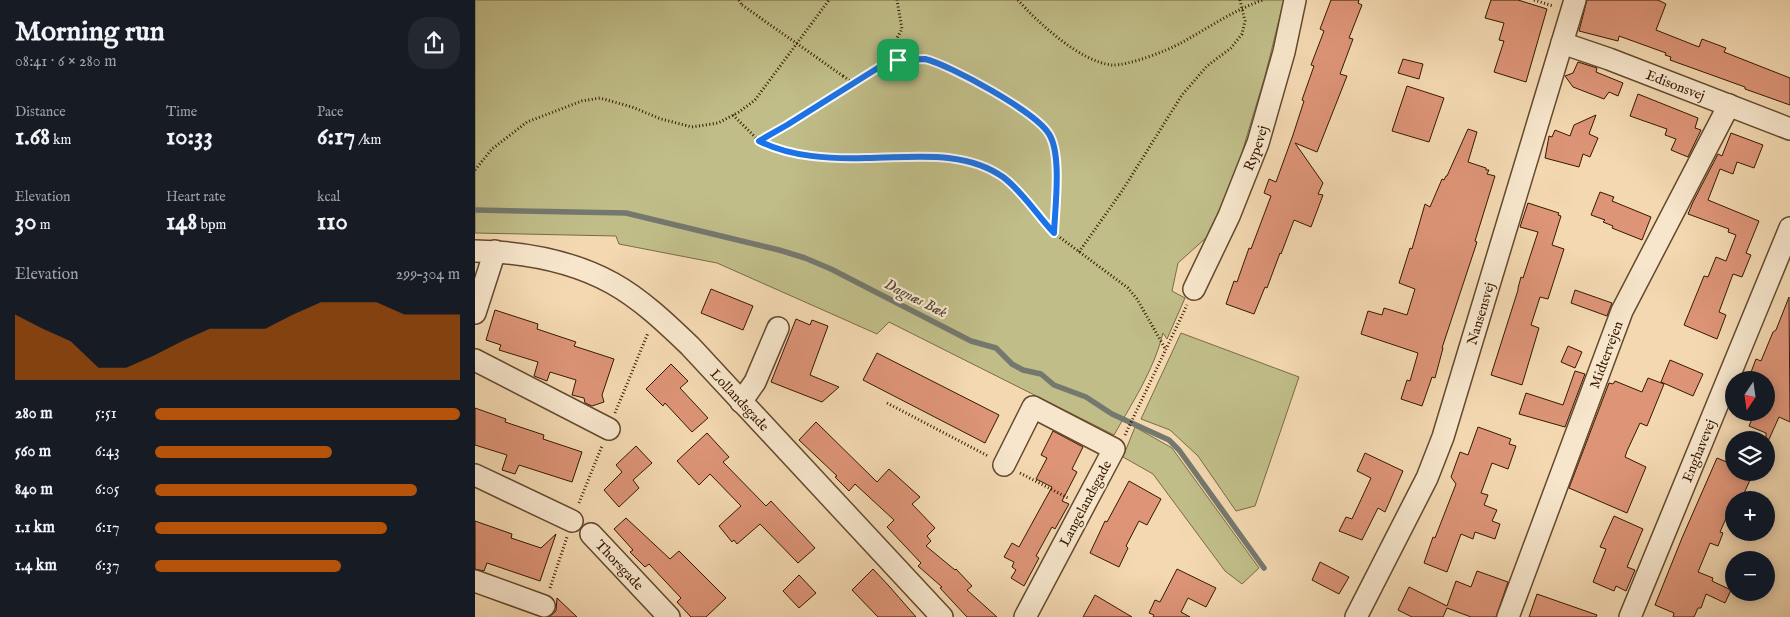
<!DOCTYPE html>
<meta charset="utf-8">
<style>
:root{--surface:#171b24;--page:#242831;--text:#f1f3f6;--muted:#9ea1a6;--accent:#b45309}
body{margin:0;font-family:"IM FELL English",serif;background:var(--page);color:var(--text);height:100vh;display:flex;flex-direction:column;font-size:19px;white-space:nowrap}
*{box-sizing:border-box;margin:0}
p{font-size:16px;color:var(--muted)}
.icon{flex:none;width:28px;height:28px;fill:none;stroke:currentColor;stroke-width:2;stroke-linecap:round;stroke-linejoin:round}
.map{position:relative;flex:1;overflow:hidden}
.panel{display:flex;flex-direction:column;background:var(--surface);width:475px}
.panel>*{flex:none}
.needle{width:32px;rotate:193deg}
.controls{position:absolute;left:1250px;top:371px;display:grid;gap:10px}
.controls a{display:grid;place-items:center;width:50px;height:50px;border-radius:50%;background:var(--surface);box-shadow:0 2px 12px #0003;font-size:25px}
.pin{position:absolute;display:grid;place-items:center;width:42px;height:42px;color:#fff;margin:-21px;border-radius:10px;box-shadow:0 2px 8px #0006}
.round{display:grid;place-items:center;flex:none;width:52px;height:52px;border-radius:20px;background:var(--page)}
.head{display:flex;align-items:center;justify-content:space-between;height:85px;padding:0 15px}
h1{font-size:28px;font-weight:800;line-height:38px}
.stats{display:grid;grid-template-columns:repeat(3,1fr);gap:8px;height:85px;padding:5px 15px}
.stats div{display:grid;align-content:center}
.stats b{font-size:25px;font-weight:800}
.stats small{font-size:14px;font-weight:400}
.stats p{font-size:14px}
.chart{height:140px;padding:10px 15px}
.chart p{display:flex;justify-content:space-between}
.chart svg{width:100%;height:90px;margin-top:5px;fill:var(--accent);opacity:.7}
ul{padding:0 15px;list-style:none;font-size:16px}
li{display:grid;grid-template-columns:80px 60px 1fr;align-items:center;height:38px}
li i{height:12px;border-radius:6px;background:var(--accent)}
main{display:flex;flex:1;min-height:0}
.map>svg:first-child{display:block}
</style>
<main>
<section class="panel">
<div class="head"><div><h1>Morning run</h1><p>08:41 · 6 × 280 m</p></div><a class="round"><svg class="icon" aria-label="share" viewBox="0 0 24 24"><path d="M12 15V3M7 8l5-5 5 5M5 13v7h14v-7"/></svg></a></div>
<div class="stats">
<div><p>Distance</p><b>1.68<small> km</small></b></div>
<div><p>Time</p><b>10:33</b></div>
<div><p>Pace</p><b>6:17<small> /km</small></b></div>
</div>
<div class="stats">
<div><p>Elevation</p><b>30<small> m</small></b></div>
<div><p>Heart rate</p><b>148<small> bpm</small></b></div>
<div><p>kcal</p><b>110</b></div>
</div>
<div class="chart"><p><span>Elevation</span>299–304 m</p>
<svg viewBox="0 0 160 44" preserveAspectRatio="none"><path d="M0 44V12L10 19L20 25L30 38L40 38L50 32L60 25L70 19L80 19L90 19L100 12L110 6L120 6L130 6L140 12L150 12L160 12V44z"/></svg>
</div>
<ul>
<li><b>280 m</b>5:51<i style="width:100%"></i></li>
<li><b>560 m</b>6:43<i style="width:58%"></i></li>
<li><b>840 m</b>6:05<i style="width:86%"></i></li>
<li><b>1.1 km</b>6:17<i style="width:76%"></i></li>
<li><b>1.4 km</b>6:37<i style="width:61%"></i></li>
</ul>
</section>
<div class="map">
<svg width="1315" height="617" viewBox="0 0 1315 617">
<rect width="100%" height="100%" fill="#f3d8b1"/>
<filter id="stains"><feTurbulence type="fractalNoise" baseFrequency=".004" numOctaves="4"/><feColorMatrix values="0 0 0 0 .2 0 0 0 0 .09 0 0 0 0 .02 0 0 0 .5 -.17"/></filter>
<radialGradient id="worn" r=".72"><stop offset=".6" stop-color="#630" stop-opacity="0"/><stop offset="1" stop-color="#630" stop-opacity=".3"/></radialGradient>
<g fill="#c0bd88" stroke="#7a6b44">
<path d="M0,0H809L790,76L759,179L732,237L703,263L697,291L710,298L692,339L688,333C679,370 657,403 639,435L414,322L402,334L242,263L144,244L141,236L0,233Z"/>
<polygon points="706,333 824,377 780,506 761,511 723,456 695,430 666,419"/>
<polygon points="660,427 697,448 784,568 767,584 750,571 678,474 648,457"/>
</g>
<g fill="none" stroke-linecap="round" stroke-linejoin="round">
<polyline stroke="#75786e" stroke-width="5.5" points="0,210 151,213 304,250 330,258 356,269 496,341 521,348 537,364 548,370 566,374 579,385 611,397 637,414 694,440 704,450 789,568"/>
</g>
<g fill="#dd9477" stroke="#351901">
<polygon points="856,0 884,0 883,3 887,5 874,38 878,39 865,74 872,76 842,152 820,143 848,183 843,194 848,195 836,227 819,220 806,254 805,253 792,288 790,287 779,314 751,304 759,281 762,282 774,248 776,249 796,196 789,193 794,179 801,182 818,135 829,101 827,100 839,66 836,65 849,31 845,29"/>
<polygon points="1016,0 1043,0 1072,9 1051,82 1019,72 1029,41 1024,40 1029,23 1010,18"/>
<polygon points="1112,0 1183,0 1191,4 1181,30 1224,47 1227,39 1251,48 1249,52 1315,78 1315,105 1270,89 1270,87 1195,60 1196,57 1190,55 1191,53 1144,36 1143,41 1104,31"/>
<polygon points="928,59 948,64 944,79 923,73"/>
<polygon points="1103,62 1122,68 1121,72 1148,83 1143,96 1134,92 1129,99 1098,87 1090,76 1098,73"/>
<polygon points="932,86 969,98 954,142 917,131"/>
<polygon points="1163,94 1223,118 1220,128 1226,130 1213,157 1196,150 1201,139 1190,135 1192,129 1155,116"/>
<polygon points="1121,115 1114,134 1123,138 1115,157 1108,154 1104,167 1070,158 1074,136 1077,137 1080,130 1095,136 1099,125"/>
<polygon points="993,129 1002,132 993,162 1011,168 1011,170 1014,170 1012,174 1020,176 1000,241 1002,242 967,348 968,348 960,378 957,377 947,406 926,399 932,380 935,381 943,353 886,334 893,311 907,315 909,308 932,315 940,289 924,283 935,248 937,249 950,204 955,207 967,179 969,180 971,176 972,176"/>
<polygon points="1256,133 1288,145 1279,168 1262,162 1258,174 1245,169 1233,200 1284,221 1271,253 1276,255 1267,277 1258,274 1244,312 1251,315 1242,339 1209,325 1229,276 1233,277 1241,257 1251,261 1261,235 1253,232 1254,229 1213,214 1218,202 1243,154 1247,156"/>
<polygon points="1125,192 1139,197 1137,201 1176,217 1167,240 1137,228 1138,226 1128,222 1130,220 1116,215"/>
<polygon points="1053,203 1084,213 1083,215 1086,216 1077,245 1089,249 1073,299 1065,297 1056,325 1064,328 1047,385 1016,375 1043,290 1043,288 1046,277 1048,278 1063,232 1045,227"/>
<polygon points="236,289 278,306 268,330 226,313"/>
<polygon points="1100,290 1137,303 1132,316 1096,303"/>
<polygon points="1314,297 1315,422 1304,417 1291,446 1291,433 1274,426 1280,412 1291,412 1291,380 1273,380 1281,359 1286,361 1298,332 1301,330"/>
<polygon points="20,310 63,324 62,329 101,342 99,346 139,359 127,395 129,402 117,406 110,403 109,398 97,395 101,380 75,372 72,381 59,376 63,362 24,350 26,345 11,340"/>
<polygon points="321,319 335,325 337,320 353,326 335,375 364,387 347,402 296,382"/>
<polygon points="1093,346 1107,352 1100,368 1086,362"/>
<polygon points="402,353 524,415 510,443 388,380"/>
<polygon points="1195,360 1228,374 1218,396 1186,382"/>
<polygon points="196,364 213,381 205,388 233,418 217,432 190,403 188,406 171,389"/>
<polygon points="1100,371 1110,374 1090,427 1044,414 1051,393 1088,405"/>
<polygon points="1173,378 1189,384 1172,426 1165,423 1152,451 1150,457 1171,467 1152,513 1094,488 1134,383 1138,384 1140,381 1167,392"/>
<polygon points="0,408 31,419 30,422 69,435 68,439 107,452 97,482 44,465 40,474 27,470 32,455 0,445"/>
<polygon points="341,422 402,482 414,469 445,497 437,504 460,528 452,536 456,541 451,546 480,570 481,569 497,586 492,590 522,617 492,617 465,588 467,587 443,566 446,563 412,527 419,520 380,484 374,491 360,477 362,476 324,440"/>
<polygon points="1003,427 1036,439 1034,444 1041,446 1033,469 1017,463 1006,493 1013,495 1009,505 1022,510 1017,521 1025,524 1020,539 1000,532 998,539 986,534 972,572 949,563 950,560 958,537 960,538 981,484 976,477 985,452 993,455"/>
<polygon points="578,431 608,447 597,469 602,472 587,501 594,504 580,529 577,527 561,556 564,558 549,586 536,578 541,570 537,567 539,562 529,557 537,543 544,547 577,487 561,479 572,458 566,455"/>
<polygon points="232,433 254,457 248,462 291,506 296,501 340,548 323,563 285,524 262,544 259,540 257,542 244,526 266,506 235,474 224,485 202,461"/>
<polygon points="161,446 177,463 158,480 164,488 144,507 129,490 147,472 141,465"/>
<polygon points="890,453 928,471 910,512 903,508 887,540 864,531 871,517 877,519 896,478 882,471"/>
<polygon points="1242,458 1259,465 1257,470 1259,472 1263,472 1275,480 1266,500 1259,500 1245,532 1248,533 1243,546 1235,543 1223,572 1238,578 1237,581 1256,590 1250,603 1231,594 1226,608 1223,608 1219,617 1198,617 1199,613 1180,605 1207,538"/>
<polygon points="654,481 686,499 672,525 664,521 651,546 653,548 644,567 615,553 630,521 632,522"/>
<polygon points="1139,516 1168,529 1152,567 1160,570 1151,591 1141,586 1139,591 1118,582 1131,549 1125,547"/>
<polygon points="151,518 195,559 204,551 251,598 231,617 216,617 202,602 206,598 174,564 170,567 155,552 158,550 139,529"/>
<polygon points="0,521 37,534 36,538 66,548 81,534 65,581 12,563 9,571 0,569"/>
<polygon points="845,562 874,577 864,594 837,580"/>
<polygon points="398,569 414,586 441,617 403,617 377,590"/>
<polygon points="702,569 741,588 731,607 713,598 706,612 715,617 678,617 679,615 674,613 680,600 685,602"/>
<polygon points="1002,571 1033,582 1021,617 996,617 972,608 968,617 937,617 923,610 934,587 972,606 981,581 996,587"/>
<polygon points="324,575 341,593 324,608 308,591"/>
<polygon points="1062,594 1122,615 1121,617 1054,617"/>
<polygon points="620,595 657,617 608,617"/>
<polygon points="82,598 102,617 74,617 81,611"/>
</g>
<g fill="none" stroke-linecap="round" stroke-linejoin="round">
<defs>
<g id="minor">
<path id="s1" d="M1087,43L1134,59L1315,129"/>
<path id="s2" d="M0,251C47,252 95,260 137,283C166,299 191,323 215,346L467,617"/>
<path id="s3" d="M719,289L754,216L783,143L809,52L820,0"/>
<polyline points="0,313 20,251"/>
<polyline points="0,360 134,429"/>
<polyline points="266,402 280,382 303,328"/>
<polyline points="529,465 558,407 639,449 550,617"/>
<polyline points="0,475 97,521"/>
<path id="s4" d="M116,534L194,617"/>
<polyline points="0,581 69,606"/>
<path id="s5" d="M881,617L952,478L968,437L1100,0"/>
<path id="s6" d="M1033,617L1147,311L1254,105"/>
<path id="s7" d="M1155,617L1315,228"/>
</g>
</defs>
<use href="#minor" stroke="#64492d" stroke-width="24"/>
<g stroke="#351901" stroke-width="3" stroke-dasharray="1 2.5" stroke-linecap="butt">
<polyline points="264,0 267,5"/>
<path d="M543,0C563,23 606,62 637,65C653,66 691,51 706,43C733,28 759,10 788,0"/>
<polyline points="1059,0 1078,6"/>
<polyline points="407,65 427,29 422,0"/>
<polyline points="368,76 378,83"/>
<polyline points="258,115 284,141 298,148 314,152 351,158 473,158 506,164 528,177 549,197 562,216 579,233 653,288 662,299 691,350"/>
<path d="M284,141L312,125L406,66C424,60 441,57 460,62C484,72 566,114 575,136C587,166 580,201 579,232"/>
<polyline points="0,170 17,149 52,122 107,101 125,98 157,107 186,119 217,127 243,123 264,112 280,100 354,0"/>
<polyline points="604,252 647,191 707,95 732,66 756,48 767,34 770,21 765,0"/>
<polyline points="412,403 513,456"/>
<polyline points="140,413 173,333"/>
<polyline points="650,435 712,305"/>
<polyline points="545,473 593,498"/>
<polyline points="104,503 127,446"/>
<polyline points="75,588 92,537"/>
</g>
<use href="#minor" stroke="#f7e6cc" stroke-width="21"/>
<polyline stroke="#351901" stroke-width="3" stroke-dasharray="1 2.5" stroke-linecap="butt" points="267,5 368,76"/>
</g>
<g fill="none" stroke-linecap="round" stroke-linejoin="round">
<defs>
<path id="route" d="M450,59C475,65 561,112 574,134C587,154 580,208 579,233C562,215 547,191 528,177C488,149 436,158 391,158C355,159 316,157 284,141L312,125L406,66L423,60Z"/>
</defs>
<use href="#route" stroke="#fff" stroke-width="10"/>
<use href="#route" stroke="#1a73e8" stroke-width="6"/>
</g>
<g text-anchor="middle" stroke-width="4.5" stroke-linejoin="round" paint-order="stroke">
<g font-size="14" fill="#351901" stroke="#f7e6cc">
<text dy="5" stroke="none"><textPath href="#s1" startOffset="121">Edisonsvej</textPath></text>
<text dy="5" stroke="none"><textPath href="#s3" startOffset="154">Rypevej</textPath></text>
<text dy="5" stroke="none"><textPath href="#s5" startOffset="329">Nansensvej</textPath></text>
<text dy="5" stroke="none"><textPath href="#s6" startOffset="280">Midtervejen</textPath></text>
<text dy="5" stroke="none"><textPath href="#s2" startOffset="316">Lollandsgade</textPath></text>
<text dy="5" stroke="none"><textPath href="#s7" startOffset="180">Enghavevej</textPath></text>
<text transform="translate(610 503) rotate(-62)" y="5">Langelandsgade</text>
<text dy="5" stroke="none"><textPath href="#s4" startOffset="42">Thorsgade</textPath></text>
</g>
<g font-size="15" font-style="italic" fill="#554837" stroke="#f7e6cc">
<text transform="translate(441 298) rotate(27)" y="5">Dagnæs Bæk</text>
</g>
</g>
<rect width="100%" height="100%" filter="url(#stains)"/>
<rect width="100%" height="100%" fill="url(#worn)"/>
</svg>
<div class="controls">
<a><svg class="needle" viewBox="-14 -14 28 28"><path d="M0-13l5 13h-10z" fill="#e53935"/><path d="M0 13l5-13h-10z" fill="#9ea1a6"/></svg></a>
<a><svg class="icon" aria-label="layers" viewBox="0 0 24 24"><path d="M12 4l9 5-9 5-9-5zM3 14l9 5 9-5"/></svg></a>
<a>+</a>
<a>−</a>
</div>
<div class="pin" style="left:423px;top:60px;background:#1e9e55"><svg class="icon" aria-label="arrive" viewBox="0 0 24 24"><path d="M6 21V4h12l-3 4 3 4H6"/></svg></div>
</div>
</main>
